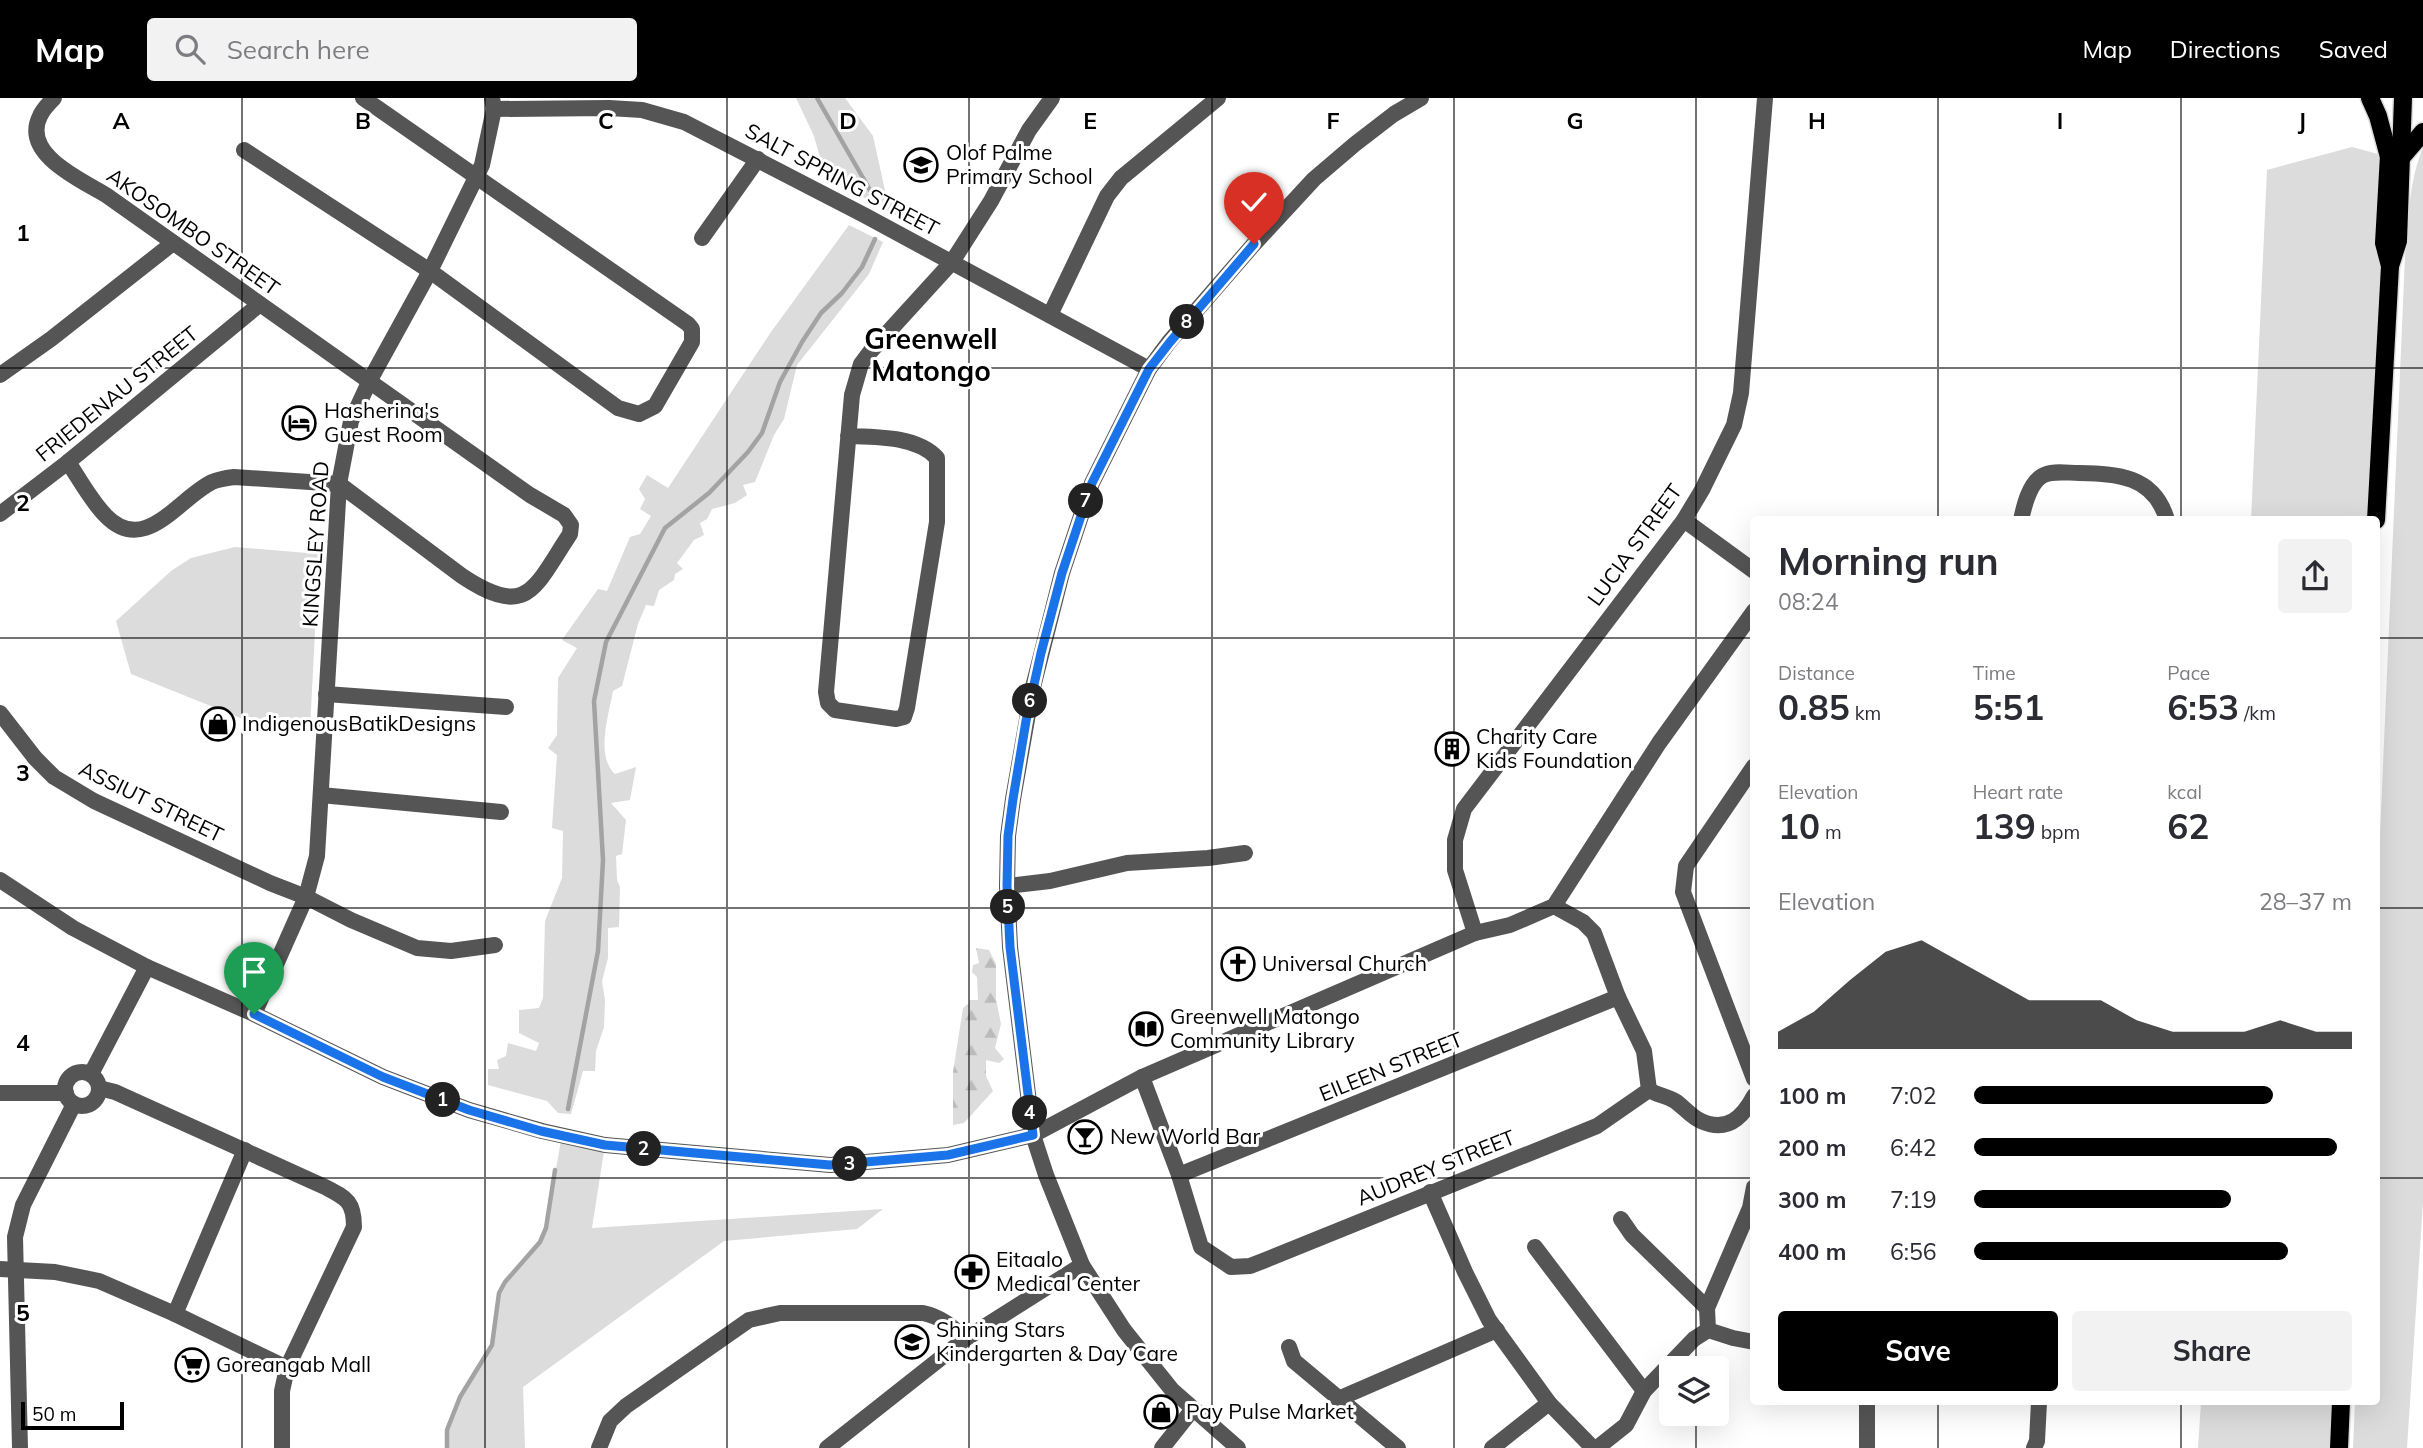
<!DOCTYPE html>
<meta charset="utf-8">
<style>
:root{--surface:#fff;--page:#f2f2f3;--text:#2b2b33;--muted:#7c7c81;--accent:#000}
body{margin:0;font-family:Mulish,sans-serif;background:var(--page);color:var(--text);height:100vh;display:flex;flex-direction:column;font-size:26px;white-space:nowrap}
*{box-sizing:border-box;margin:0}
p{font-size:23px;color:var(--muted)}
.icon{flex:none;width:38px;height:38px;fill:none;stroke:currentColor;stroke-width:2;stroke-linecap:round;stroke-linejoin:round}
.map{position:relative;flex:1;overflow:hidden}
.details{position:absolute;left:1750px;top:418px;width:630px;height:889px;display:flex;flex-direction:column;background:var(--surface);border-radius:7px;box-shadow:0 7px 28px #0002}
.details>*{flex:none}
.fabs{position:absolute;left:1659px;top:1258px;display:grid;gap:14px}
.fabs a{display:grid;place-items:center;width:70px;height:70px;border-radius:7px;background:var(--surface);box-shadow:0 7px 28px #0002;font-size:35px}
.scale{position:absolute;left:21px;bottom:18px;width:103px;box-sizing:border-box;padding-left:7px;border:4px solid #000;border-top:0;font-size:19px;line-height:24px;white-space:nowrap;color:#000;-webkit-text-stroke:5px #fff;paint-order:stroke}
.pin{position:absolute;display:grid;place-items:center;width:60px;height:60px;color:#fff;margin:-72px -30px;border-radius:50% 50% 50% 0;rotate:-45deg;box-shadow:0 0 7px #0007}
.pin .icon{rotate:45deg}
.km{position:absolute;width:35px;height:35px;margin:-18px;border-radius:50%;background:#222;color:#fff;font-size:19px;line-height:35px;text-align:center}
.round{display:grid;place-items:center;flex:none;width:74px;height:74px;border-radius:7px;background:var(--page)}
.headline{display:flex;align-items:center;justify-content:space-between;height:119px;padding:0 28px}
h1{font-size:38px;font-weight:700;line-height:52px}
.metrics{display:grid;grid-template-columns:repeat(3,1fr);gap:10px;height:119px;padding:7px 28px}
.metrics div{display:grid;align-content:center}
.metrics b{font-size:35px;font-weight:700}
.metrics small{font-size:19px;font-weight:400}
.metrics p{font-size:19px}
.chart{height:196px;padding:14px 28px}
.chart p{display:flex;justify-content:space-between}
.chart svg{width:100%;height:126px;margin-top:7px;fill:var(--accent);opacity:.7}
.action{display:flex;gap:14px;margin-top:auto;padding:14px 28px}
.action a{flex:1;height:80px;border-radius:7px;background:var(--accent);color:#fff;font-size:28px;font-weight:700;line-height:80px;text-align:center}
.action a+a{background:var(--page);color:var(--text)}
ul{padding:0 28px;list-style:none;font-size:23px}
li{display:grid;grid-template-columns:112px 84px 1fr;align-items:center;height:52px}
li i{height:18px;border-radius:9px;background:var(--accent)}
header{display:flex;align-items:center;gap:42px;box-sizing:border-box;height:98px;padding:0 35px;background:var(--accent);color:#fff}
header strong{font-size:33px}
nav{display:flex;gap:38px;margin-inline-start:auto;font-size:24px}
.search{width:490px;height:63px;background:var(--page);display:flex;align-items:center;gap:18px;box-sizing:border-box;padding:0 24px;border-radius:7px;color:var(--muted);font-size:26px}
.map>svg:first-child{display:block}
</style>
<header>
<strong>Map</strong>
<div class="search"><svg class="icon" aria-label="search" viewBox="0 0 24 24"><circle cx="10" cy="10" r="6"/><path d="M15 15l6 6"/></svg>Search here</div>
<nav><a>Map</a><a>Directions</a><a>Saved</a></nav>
</header>
<div class="map">
<svg width="2423" height="1350" viewBox="0 0 2423 1350">
<defs>
<pattern id="forest-firs" width="22" height="20" patternUnits="userSpaceOnUse" patternTransform="scale(1.75)"><rect width="22" height="20" fill="#dcdcdc"/><path d="M5 1l3.5 6h-7zM16 11l3.5 6h-7z" fill="#bbb"/></pattern>
</defs>
<rect width="100%" height="100%" fill="#fff"/>
<g fill="#dcdcdc">
<polygon points="796,0 845,0 873,38 886,97 918,112 912,126 825,78 814,38"/>
<polygon points="2352,49 2389,59 2376,422 2251,422 2267,72"/>
<path d="M2423,49V1104L2407,1350H2353L2355,1304H2376L2377,806L2405,159C2408,122 2409,84 2423,49Z"/>
<path d="M849,127L883,144L869,176L797,267L784,321L774,337L755,384L743,387L747,397L735,405L712,411L707,421L700,425L704,437L694,442L677,465L683,471L675,476L674,482L659,492L654,508L646,507L638,526L622,588L613,593C609,616 595,658 615,676L636,669L630,702L611,705L626,722L622,756L616,758L617,782L620,789L619,829L608,830V860L602,883L605,902L604,929L596,953L595,973H583L571,1016L558,1015L547,1003L488,987V971H499L497,962L506,958L508,945L536,953L539,945L519,935V912L539,910L543,900L545,823L562,780L563,733L552,730L557,657L548,650L557,637L558,580L577,550L562,542L598,491L607,493L630,439L640,436L651,418L640,411L645,401L639,391L647,377L668,390L771,234Z"/>
<polygon points="235,449 319,456 310,631 263,629 131,576 116,523 171,473 191,460"/>
<polygon points="562,1036 605,1047 592,1130 883,1111 857,1131 724,1143 523,1289 525,1350 447,1350 447,1332 460,1299 492,1247 499,1195 505,1184 540,1144 546,1130"/>
<polygon points="2201,1304 2341,1304 2339,1350 2198,1350"/>
</g>
<polygon fill="url(#forest-firs)" points="976,850 989,852 996,866 996,901 1001,926 995,950 1004,961 999,965 986,962 986,978 993,993 964,1025 953,1027 953,974 963,910 969,905 969,902 978,902 977,879 972,874 973,867 979,865"/>
<g fill="none" stroke-linecap="round" stroke-linejoin="round">
<g stroke="#a3a3a3" stroke-width="4.5">
<polyline points="817,0 874,99"/>
<polyline points="568,1011 598,853 603,762 594,603 606,544 665,430 709,395 748,354 762,335 780,284 802,244 821,215 842,195 862,169 875,141"/>
<polyline points="447,1350 447,1332 460,1299 492,1247 499,1195 505,1184 540,1144 546,1130 555,1072"/>
</g>
<defs>
<g id="major">
<polyline points="2370,0 2378,18 2389,59"/>
<polyline points="2389,57 2384,145 2390,168"/>
<polyline points="2400,61 2423,34"/>
<polyline points="2376,422 2390,168 2398,143 2403,0"/>
<polyline points="2339,1350 2341,1304"/>
</g>
</defs>
<use href="#major" stroke="#dbdbdb" stroke-width="21"/>
<g stroke="#555" stroke-width="16">
<path d="M54,0C49,5 43,11 40,18C21,56 81,82 106,97L530,397L564,417L571,427L570,436C534,490 528,522 462,478L339,386L234,379C226,380 219,381 212,384C179,400 145,458 106,418C91,403 80,382 68,364"/>
<polyline points="494,11 609,10 642,12 684,24 864,117 1149,271"/>
<polyline points="244,52 430,173 618,310 639,316 655,308 692,244 692,231 688,226 363,0"/>
<polyline points="702,140 758,61"/>
<polyline points="1050,217 1107,98 1121,80 1218,0"/>
<polyline points="0,277 51,241 173,145"/>
<path d="M848,338C876,339 917,338 937,360V424L907,610L904,619L896,621L835,612L828,605L826,594L852,297L861,266L870,254L952,164L991,103L1029,32L1052,0"/>
<polyline points="0,416 68,364 260,206"/>
<polyline points="1684,422 1754,473"/>
<path d="M2021,422C2024,408 2029,386 2042,378C2052,372 2067,375 2079,375C2117,376 2154,377 2167,422"/>
<polyline points="326,596 506,609"/>
<polyline points="0,615 35,660 54,679 94,703 270,785 306,799 351,822 417,850 451,853 495,847"/>
<polyline points="1754,668 1686,768 1683,794 1754,981"/>
<polyline points="321,697 501,714"/>
<polyline points="0,782 73,830 147,869 254,916 383,979 469,1012 542,1033 605,1047 830,1067 948,1057 1033,1037 1142,979 1475,835 1510,827 1554,808 1659,645 1754,513"/>
<polyline points="1007,788 1050,783 1127,765 1208,760 1245,755"/>
<polyline points="1475,835 1455,772 1455,742 1464,711 1684,422 1702,392 1734,327 1741,295 1765,0"/>
<polyline points="254,916 306,799 317,758 339,386 351,323 370,282 430,173 482,67 494,11 492,0"/>
<circle cx="82" cy="991" r="17"/>
<polyline points="91,976 147,869"/>
<polyline points="1142,979 1179,1077 1201,1149 1231,1169 1250,1168 1263,1163 1597,1028 1649,992 1644,953 1618,899 1594,835 1583,824 1554,808"/>
<path d="M99,990L115,994L325,1089C346,1100 354,1103 354,1129L287,1270L282,1293V1350"/>
<path d="M1649,992C1657,997 1667,998 1675,1003C1684,1009 1691,1019 1701,1023C1727,1035 1743,1019 1754,998"/>
<polyline points="0,995 66,995"/>
<polyline points="1179,1077 1618,899"/>
<polyline points="1430,1094 1465,1174 1489,1222 1549,1305 1593,1350"/>
<polyline points="1621,1121 1632,1137 1707,1210"/>
<polyline points="1535,1149 1644,1293"/>
<polyline points="0,1171 55,1174 99,1183 175,1216 287,1270"/>
<polyline points="175,1216 245,1052"/>
<polyline points="1708,1232 1707,1210 1750,1110 1754,1089"/>
<polyline points="1289,1249 1294,1263 1398,1350"/>
<polyline points="1338,1301 1497,1232"/>
<polyline points="20,1350 15,1139 23,1107 74,1006"/>
<path d="M599,1350L610,1323L626,1308L749,1222L780,1215H923C941,1219 952,1228 965,1241"/>
<polyline points="827,1350 965,1241 1082,1167"/>
<polyline points="1162,1350 1193,1311"/>
<polyline points="1238,1350 1172,1292 1124,1232 1082,1167 1046,1077 1033,1037 1010,849 1007,788 1008,738 1013,701 1032,593 1062,475 1092,385 1149,271 1169,244 1254,146 1314,81 1355,46 1394,16 1421,0"/>
<polyline points="1492,1350 1549,1305"/>
<polyline points="1597,1350 1626,1327 1644,1293 1694,1241 1708,1232 1733,1240 1754,1244"/>
<polyline points="1867,1350 1867,1304"/>
<polyline points="2034,1350 2037,1343 2039,1304"/>
</g>
<use href="#major" stroke="#000" stroke-width="18"/>
</g>
<g fill="none" stroke-linecap="round" stroke-linejoin="round">
<defs>
<polyline id="route" points="254,916 383,979 469,1012 541,1033 605,1047 830,1067 948,1057 1033,1037 1010,849 1007,788 1008,738 1013,701 1026,623 1041,555 1062,475 1092,385 1149,271 1170,244 1254,146"/>
</defs>
<use href="#route" stroke="#fff" stroke-width="14"/>
<use href="#route" stroke="#1a73e8" stroke-width="9"/>
</g>
<path fill="none" stroke="#000" stroke-width="2" stroke-opacity="0.55" d="M242,0V1350M485,0V1350M727,0V1350M969,0V1350M1212,0V1350M1454,0V1350M1696,0V1270M1938,0V422M2181,0V422M0,270H2423M0,540H1754M2376,540H2423M0,810H1754M2376,810H2423M0,1080H1754M2376,1080H2423M1938,1304V1350M2181,1304V1350M1696,1316V1350"/>
<defs>
<symbol id="school-ring" viewBox="-11 -11 22 22"><circle r="9.5" fill="#fff" stroke="#000" stroke-width="1.5"/><path d="M0-5L7-2L0 1L-7-2ZM-4 1L0 2.5L4 1V4Q0 6-4 4Z" fill="#000"/></symbol>
<symbol id="hotel-ring" viewBox="-11 -11 22 22"><circle r="9.5" fill="#fff" stroke="#000" stroke-width="1.5"/><path d="M-6-4.5h1.5V1H6V5H4.5V3h-9V5H-6ZM-4 0a1.8 1.8 0 1 1 3.6 0ZM.5 0V-2.5h3Q6-2.5 6 0Z" fill="#000"/></symbol>
<symbol id="shop-ring" viewBox="-11 -11 22 22"><circle r="9.5" fill="#fff" stroke="#000" stroke-width="1.5"/><path d="M-5-2.5h2.3a2.7 3.5 0 0 1 5.4 0H5L5.5 6h-11ZM-1.5-2.5h3a1.5 2.3 0 0 0-3 0Z" fill="#000"/></symbol>
<symbol id="building-ring" viewBox="-11 -11 22 22"><circle r="9.5" fill="#fff" stroke="#000" stroke-width="1.5"/><path d="M-4-6H4V6H1V3H-1V6H-4ZM-2.5-4.3h1.7v1.8h-1.7ZM.8-4.3h1.7v1.8H.8ZM-2.5-1h1.7V.8h-1.7ZM.8-1h1.7V.8H.8Z" fill="#000"/></symbol>
<symbol id="church-ring" viewBox="-11 -11 22 22"><circle r="9.5" fill="#fff" stroke="#000" stroke-width="1.5"/><path d="M-1.2-6h2.4v3.5h3.3v2.4h-3.3V6h-2.4V-.1h-3.3v-2.4h3.3Z" fill="#000"/></symbol>
<symbol id="library-ring" viewBox="-11 -11 22 22"><circle r="9.5" fill="#fff" stroke="#000" stroke-width="1.5"/><path d="M-6-4Q-3-5.5-.7-3.5V5Q-3 3-6 4ZM6-4Q3-5.5 .7-3.5V5Q3 3 6 4Z" fill="#000"/></symbol>
<symbol id="bar-ring" viewBox="-11 -11 22 22"><circle r="9.5" fill="#fff" stroke="#000" stroke-width="1.5"/><path d="M-6-5H6L.8 .8V4.5H3.5V6h-7V4.5H-.8V.8Z" fill="#000"/></symbol>
<symbol id="pharmacy-ring" viewBox="-11 -11 22 22"><circle r="9.5" fill="#fff" stroke="#000" stroke-width="1.5"/><path d="M-2-6h4v4h4v4h-4v4h-4v-4h-4v-4h4Z" fill="#000"/></symbol>
<symbol id="supermarket-ring" viewBox="-11 -11 22 22"><circle r="9.5" fill="#fff" stroke="#000" stroke-width="1.5"/><path d="M-6-5.5h2.5l.6 2H6L4.5 2H-2.5L-4.4-4H-6ZM-1.5 3.2a1.3 1.3 0 1 0 .1 0ZM3 3.2a1.3 1.3 0 1 0 .1 0Z" fill="#000"/></symbol>
</defs>
<g fill-rule="evenodd">
<use href="#school-ring" x="902" y="48" width="38" height="38"/>
<use href="#hotel-ring" x="280" y="306" width="38" height="38"/>
<use href="#shop-ring" x="199" y="607" width="38" height="38"/>
<use href="#building-ring" x="1433" y="632" width="38" height="38"/>
<use href="#church-ring" x="1219" y="847" width="38" height="38"/>
<use href="#library-ring" x="1127" y="912" width="38" height="38"/>
<use href="#bar-ring" x="1066" y="1020" width="38" height="38"/>
<use href="#pharmacy-ring" x="953" y="1155" width="38" height="38"/>
<use href="#school-ring" x="893" y="1225" width="38" height="38"/>
<use href="#supermarket-ring" x="173" y="1248" width="38" height="38"/>
<use href="#shop-ring" x="1142" y="1295" width="38" height="38"/>
</g>
<g text-anchor="middle" stroke-width="6" stroke-linejoin="round" paint-order="stroke">
<g font-size="21" fill="#000" stroke="#fff" text-anchor="start">
<text x="946" y="62">Olof Palme<tspan x="946" dy="24">Primary School</tspan></text>
<text x="324" y="320">Hasherina's<tspan x="324" dy="24">Guest Room</tspan></text>
<text x="242" y="633">IndigenousBatikDesigns</text>
<text x="1476" y="646">Charity Care<tspan x="1476" dy="24">Kids Foundation</tspan></text>
<text x="1262" y="873">Universal Church</text>
<text x="1170" y="926">Greenwell Matongo<tspan x="1170" dy="24">Community Library</tspan></text>
<text x="1110" y="1046">New World Bar</text>
<text x="996" y="1169">Eitaalo<tspan x="996" dy="24">Medical Center</tspan></text>
<text x="936" y="1239">Shining Stars<tspan x="936" dy="24">Kindergarten &amp; Day Care</tspan></text>
<text x="216" y="1274">Goreangab Mall</text>
<text x="1186" y="1321">Pay Pulse Market</text>
</g>
<g font-size="21" fill="#000" stroke="#fff">
<text transform="translate(842 82) rotate(28)" y="7">SALT SPRING STREET</text>
<text transform="translate(193 134) rotate(35)" y="7">AKOSOMBO STREET</text>
<text transform="translate(117 296) rotate(-39)" y="7">FRIEDENAU STREET</text>
<text transform="translate(316 446) rotate(-86)" y="7">KINGSLEY ROAD</text>
<text transform="translate(1635 447) rotate(-54)" y="7">LUCIA STREET</text>
<text transform="translate(151 704) rotate(26)" y="7">ASSIUT STREET</text>
<text transform="translate(1391 969) rotate(-22)" y="7">EILEEN STREET</text>
<text transform="translate(1436 1070) rotate(-22)" y="7">AUDREY STREET</text>
</g>
<g font-size="28" font-weight="bold" fill="#000" stroke="#fff">
<text x="931" y="251">Greenwell<tspan x="931" dy="32">Matongo</tspan></text>
</g>
</g>
<g font-size="23" text-anchor="middle" font-weight="bold" fill="#000" stroke="#fff" stroke-width="6" stroke-linejoin="round" paint-order="stroke">
<text x="121" y="31">A</text>
<text x="363" y="31">B</text>
<text x="606" y="31">C</text>
<text x="848" y="31">D</text>
<text x="1090" y="31">E</text>
<text x="1333" y="31">F</text>
<text x="1575" y="31">G</text>
<text x="1817" y="31">H</text>
<text x="2060" y="31">I</text>
<text x="2302" y="31">J</text>
<text x="23" y="143">1</text>
<text x="23" y="413">2</text>
<text x="23" y="683">3</text>
<text x="23" y="953">4</text>
<text x="23" y="1223">5</text>
</g>
</svg>
<div class="fabs">
<a><svg class="icon" aria-label="layers" viewBox="0 0 24 24"><path d="M12 4l9 5-9 5-9-5zM3 14l9 5 9-5"/></svg></a>
</div>
<div class="scale">50 m</div>
<div class="pin" style="left:254px;top:916px;background:#1e9e55"><svg class="icon" aria-label="arrive" viewBox="0 0 24 24"><path d="M6 21V4h12l-3 4 3 4H6"/></svg></div>
<div class="pin" style="left:1254px;top:146px;background:#d93025"><svg class="icon" aria-label="check" viewBox="0 0 24 24"><path d="M5 12l5 5 9-10"/></svg></div>
<b class="km" style="left:443px;top:1002px">1</b>
<b class="km" style="left:644px;top:1051px">2</b>
<b class="km" style="left:850px;top:1066px">3</b>
<b class="km" style="left:1030px;top:1015px">4</b>
<b class="km" style="left:1008px;top:809px">5</b>
<b class="km" style="left:1030px;top:603px">6</b>
<b class="km" style="left:1086px;top:403px">7</b>
<b class="km" style="left:1187px;top:224px">8</b>
<section class="details">
<div class="headline"><div><h1>Morning run</h1><p>08:24</p></div><a class="round"><svg class="icon" aria-label="share" viewBox="0 0 24 24"><path d="M12 15V3M7 8l5-5 5 5M5 13v7h14v-7"/></svg></a></div>
<div class="metrics">
<div><p>Distance</p><b>0.85<small> km</small></b></div>
<div><p>Time</p><b>5:51</b></div>
<div><p>Pace</p><b>6:53<small> /km</small></b></div>
</div>
<div class="metrics">
<div><p>Elevation</p><b>10<small> m</small></b></div>
<div><p>Heart rate</p><b>139<small> bpm</small></b></div>
<div><p>kcal</p><b>62</b></div>
</div>
<div class="chart"><p><span>Elevation</span>28–37 m</p>
<svg viewBox="0 0 160 44" preserveAspectRatio="none"><path d="M0 44V38L10 31L20 20L30 10L40 6L50 13L60 20L70 27L80 27L90 27L100 34L110 38L120 38L130 38L140 34L150 38L160 38V44z"/></svg>
</div>
<ul>
<li><b>100 m</b>7:02<i style="width:79%"></i></li>
<li><b>200 m</b>6:42<i style="width:96%"></i></li>
<li><b>300 m</b>7:19<i style="width:68%"></i></li>
<li><b>400 m</b>6:56<i style="width:83%"></i></li>
</ul>
<div class="action"><a>Save</a><a>Share</a></div>
</section>
</div>
